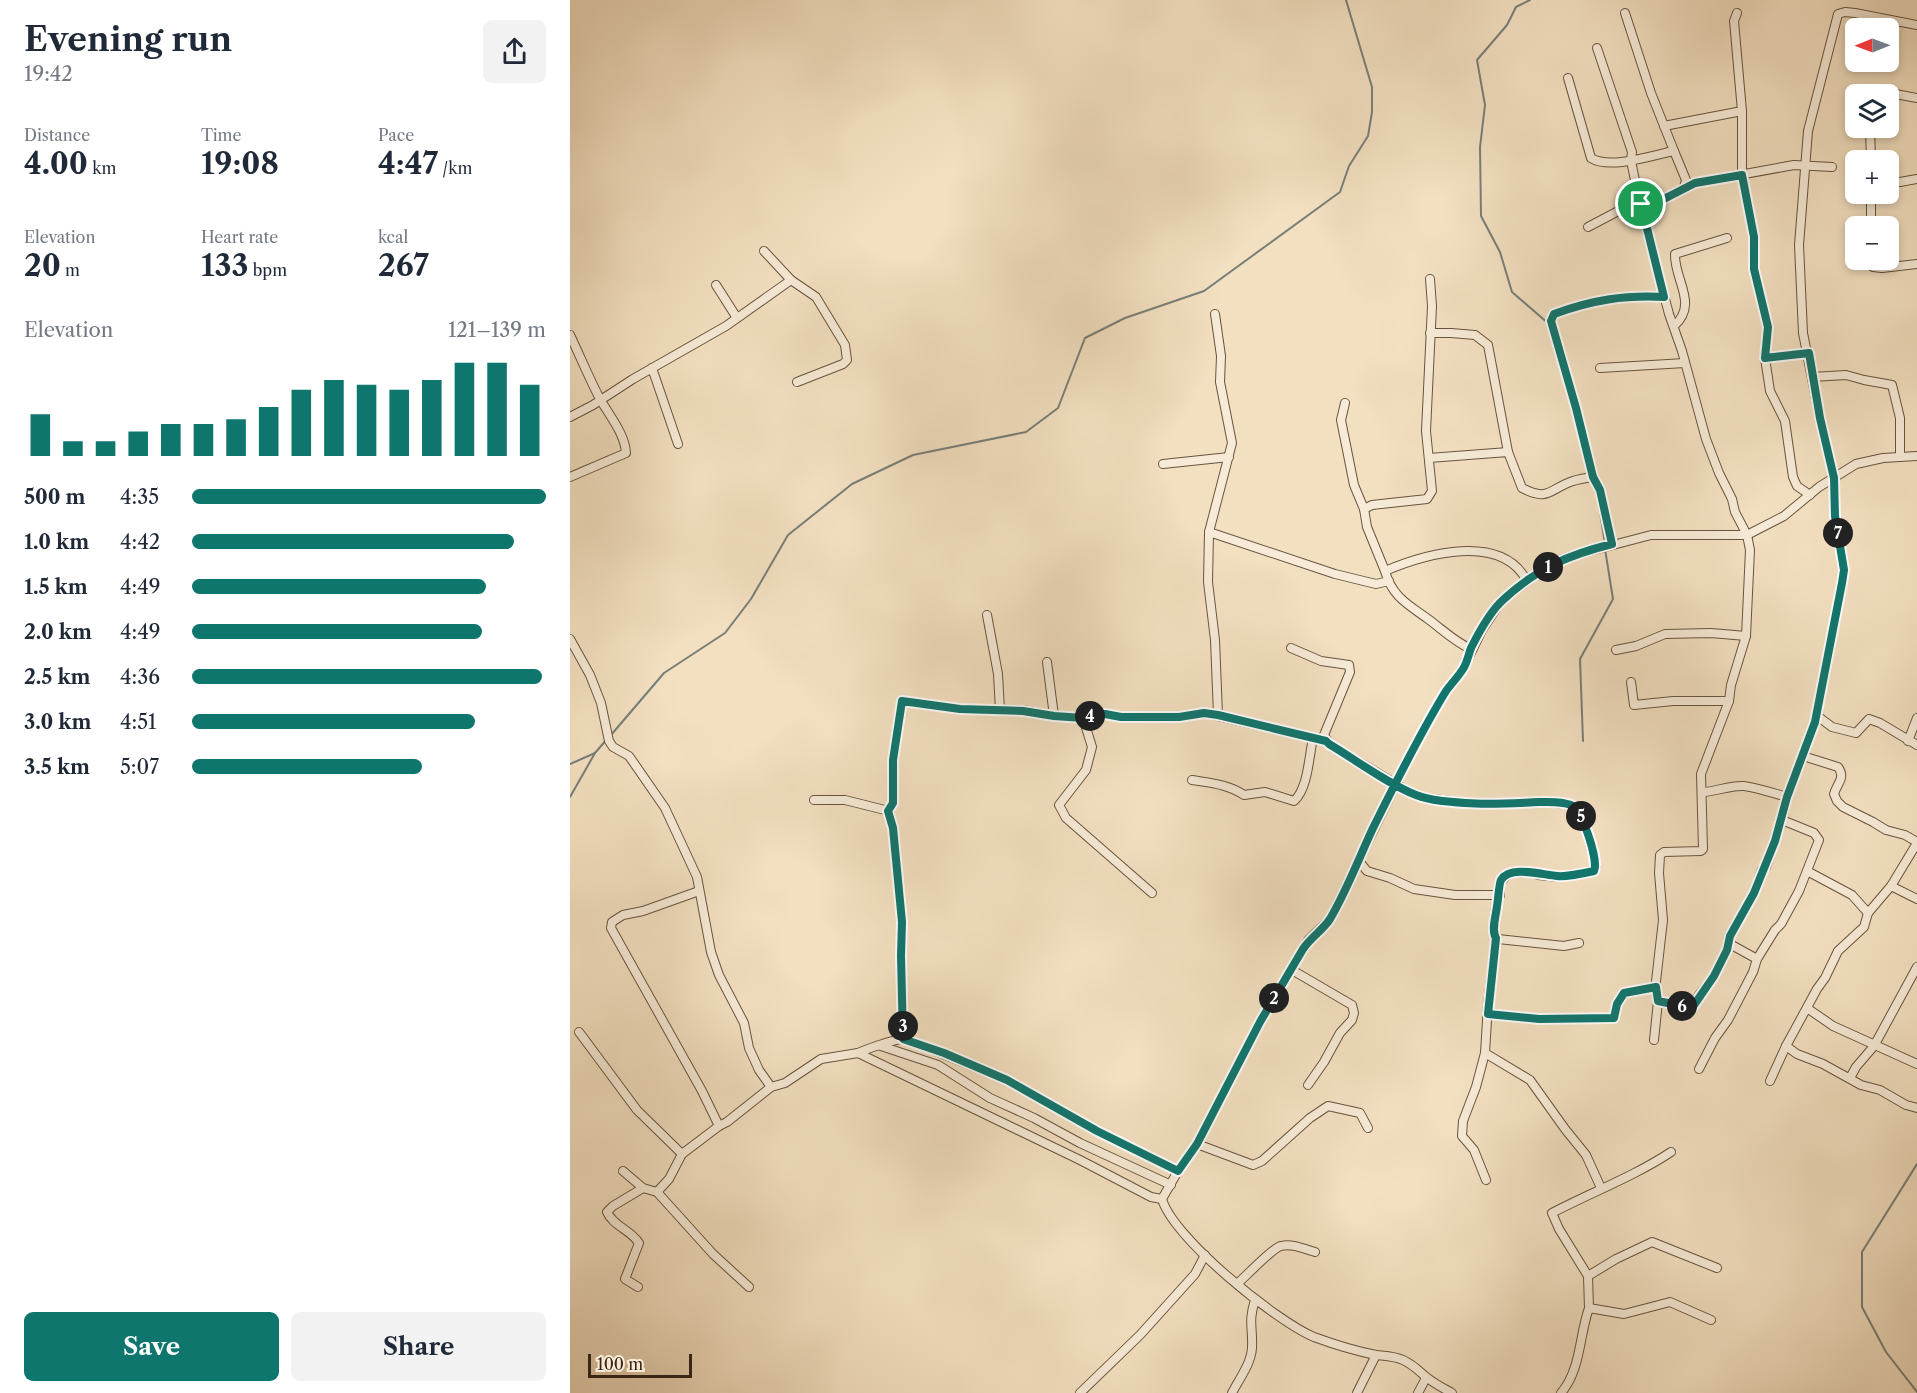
<!DOCTYPE html>
<meta charset="utf-8">
<style>
:root{--surface:#fff;--page:#f2f2f3;--text:#1f2937;--muted:#747a83;--accent:#0f766e}
body{margin:0;font-family:"Libre Caslon Text",serif;background:var(--page);color:var(--text);height:100vh;display:flex;flex-direction:column;font-size:22px;white-space:nowrap}
*{box-sizing:border-box;margin:0}
p{font-size:20px;color:var(--muted)}
.icon{flex:none;width:33px;height:33px;fill:none;stroke:currentColor;stroke-width:2;stroke-linecap:round;stroke-linejoin:round}
.map{position:relative;flex:1;overflow:hidden}
.details{display:flex;flex-direction:column;background:var(--surface);width:570px}
.details>*{flex:none}
.needle{width:39px;rotate:269deg}
.fabs{position:absolute;left:1275px;top:18px;display:grid;gap:12px}
.fabs a{display:grid;place-items:center;width:54px;height:54px;border-radius:9px;background:var(--surface);box-shadow:0 3px 9px #0003;font-size:30px}
.scale{position:absolute;left:18px;bottom:15px;width:104px;box-sizing:border-box;padding-left:6px;border:3px solid #3a2613;border-top:0;font-size:16px;line-height:21px;white-space:nowrap;color:#3a2613;-webkit-text-stroke:4px #f7ebd7;paint-order:stroke}
.pin{position:absolute;display:grid;place-items:center;width:51px;height:51px;color:#fff;margin:-26px;border:3px solid #fff;border-radius:50%;box-shadow:0 2px 6px #0007}
.km{position:absolute;width:30px;height:30px;margin:-15px;border-radius:50%;background:#222;color:#fff;font-size:16px;line-height:30px;text-align:center}
.round{display:grid;place-items:center;flex:none;width:63px;height:63px;border-radius:9px;background:var(--page)}
.overview{display:flex;align-items:center;justify-content:space-between;height:102px;padding:0 24px}
h1{font-size:33px;font-weight:700;line-height:45px}
.metrics{display:grid;grid-template-columns:repeat(3,1fr);gap:9px;height:102px;padding:6px 24px}
.metrics div{display:grid;align-content:center}
.metrics b{font-size:30px;font-weight:700}
.metrics small{font-size:16px;font-weight:400}
.metrics p{font-size:16px}
.chart{height:168px;padding:12px 24px}
.chart p{display:flex;justify-content:space-between}
.chart svg{width:100%;height:108px;margin-top:6px;stroke:var(--accent);stroke-width:6}
.primary-button{display:flex;gap:12px;margin-top:auto;padding:12px 24px}
.primary-button a{flex:1;height:69px;border-radius:9px;background:var(--accent);color:#fff;font-size:24px;font-weight:700;line-height:69px;text-align:center}
.primary-button a+a{background:var(--page);color:var(--text)}
ul{padding:0 24px;list-style:none;font-size:20px}
li{display:grid;grid-template-columns:96px 72px 1fr;align-items:center;height:45px}
li i{height:15px;border-radius:8px;background:var(--accent)}
main{display:flex;flex:1;min-height:0}
.map>svg:first-child{display:block}
</style>
<main>
<section class="details">
<div class="overview"><div><h1>Evening run</h1><p>19:42</p></div><a class="round"><svg class="icon" aria-label="share" viewBox="0 0 24 24"><path d="M12 15V3M7 8l5-5 5 5M5 13v7h14v-7"/></svg></a></div>
<div class="metrics">
<div><p>Distance</p><b>4.00<small> km</small></b></div>
<div><p>Time</p><b>19:08</b></div>
<div><p>Pace</p><b>4:47<small> /km</small></b></div>
</div>
<div class="metrics">
<div><p>Elevation</p><b>20<small> m</small></b></div>
<div><p>Heart rate</p><b>133<small> bpm</small></b></div>
<div><p>kcal</p><b>267</b></div>
</div>
<div class="chart"><p><span>Elevation</span>121–139 m</p>
<svg viewBox="0 0 160 44" preserveAspectRatio="none"><path d="M5 44V27M15 44V38M25 44V38M35 44V34M45 44V31M55 44V31M65 44V29M75 44V24M85 44V17M95 44V13M105 44V15M115 44V17M125 44V13M135 44V6M145 44V6M155 44V15"/></svg>
</div>
<ul>
<li><b>500 m</b>4:35<i style="width:100%"></i></li>
<li><b>1.0 km</b>4:42<i style="width:91%"></i></li>
<li><b>1.5 km</b>4:49<i style="width:83%"></i></li>
<li><b>2.0 km</b>4:49<i style="width:82%"></i></li>
<li><b>2.5 km</b>4:36<i style="width:99%"></i></li>
<li><b>3.0 km</b>4:51<i style="width:80%"></i></li>
<li><b>3.5 km</b>5:07<i style="width:65%"></i></li>
</ul>
<div class="primary-button"><a>Save</a><a>Share</a></div>
</section>
<div class="map">
<svg width="1347" height="1393" viewBox="0 0 1347 1393">
<rect width="100%" height="100%" fill="#f3e0c1"/>
<filter id="stains"><feTurbulence type="fractalNoise" baseFrequency=".00333" numOctaves="4"/><feColorMatrix values="0 0 0 0 .2 0 0 0 0 .09 0 0 0 0 .02 0 0 0 .5 -.17"/></filter>
<radialGradient id="worn" r=".72"><stop offset=".6" stop-color="#630" stop-opacity="0"/><stop offset="1" stop-color="#630" stop-opacity=".3"/></radialGradient>
<g fill="none" stroke-linecap="round" stroke-linejoin="round">
<g stroke="#777f79" stroke-width="2">
<polyline points="960,0 946,7 937,25 907,60 915,105 910,147 911,216 930,252 942,292 979,324"/>
<polyline points="1028,499 1035,544"/>
<polyline points="41,735 94,673 155,633 181,599 218,535 282,484 343,455 456,432 488,408 515,338 555,318 634,291 770,192 779,166 798,136 802,112 802,87 776,0"/>
<polyline points="1013,741 1010,659 1043,599 1035,549"/>
<polyline points="0,764 25,753"/>
<polyline points="0,797 25,753 37,739"/>
<polyline points="1347,1164 1292,1252 1292,1307 1316,1352 1347,1392"/>
</g>
<defs>
<g id="street">
<polyline points="1055,13 1081,93 1104,151"/>
<polyline points="1167,13 1164,21 1172,111 1172,175 1184,237 1184,269 1198,327 1195,358 1200,391 1215,421 1223,477 1227,486 1240,495"/>
<polyline points="1027,48 1062,152 1061,161 1070,204 1099,314 1112,351 1136,439 1149,473 1162,499 1165,512 1177,535 1180,550 1176,636 1161,685 1159,701 1131,774 1133,849 1131,851 1094,852 1090,855 1089,873 1093,920 1085,990 1088,1001 1084,1040"/>
<path d="M998,78L1021,158C1040,170 1083,155 1104,151L1116,180L1114,187"/>
<polyline points="1283,90 1304,90 1347,98"/>
<polyline points="1094,126 1172,111"/>
<polyline points="1300,128 1301,160"/>
<polyline points="1318,182 1330,182 1347,179"/>
<polyline points="1301,226 1301,194"/>
<polyline points="1018,227 1056,207 1088,202 1125,183 1224,165 1262,167"/>
<polyline points="194,251 221,280 246,297 275,345 277,360 273,364 227,382"/>
<polyline points="1302,260 1303,267 1312,268 1347,264"/>
<polyline points="146,285 167,318"/>
<polyline points="645,314 651,356 650,382 662,443 639,532 638,582 645,640 648,715"/>
<path d="M1104,326C1129,304 1104,280 1105,254L1157,238"/>
<polyline points="860,333 881,333 905,335 918,345 938,452"/>
<path d="M0,335C10,356 19,378 30,399C39,415 55,434 56,453L0,477"/>
<polyline points="1195,358 1239,353"/>
<polyline points="82,368 108,444"/>
<polyline points="1030,368 1115,363"/>
<polyline points="1242,377 1276,375 1294,380 1322,385 1330,418 1330,457"/>
<polyline points="775,403 771,420 784,485 794,509 797,527 815,571"/>
<polyline points="0,417 23,405 63,379 156,326 221,280"/>
<path d="M859,458L938,452L952,488C979,502 979,489 1003,481C1009,479 1016,478 1023,477L1030,490L1042,545"/>
<polyline points="593,464 659,457"/>
<path d="M1023,477L1006,408L981,321L984,314C1022,300 1054,295 1094,297"/>
<polyline points="794,509 802,505 857,499 862,491 856,431 862,306 860,279"/>
<polyline points="639,532 765,574 806,584 819,581"/>
<polyline points="417,615 428,674 430,710"/>
<polyline points="0,639 20,675 31,703 39,741 43,747 59,756 95,808 127,877 141,952 149,975 174,1023 179,1048 189,1070 201,1087 215,1083 251,1059 288,1053 510,1160 581,1197 592,1199"/>
<polyline points="721,648 751,661 779,665 780,672 754,735 759,744 836,790 855,798 898,803 986,803 1002,805 1011,816 1017,832 1026,866 1024,871 989,877 968,875 961,872 939,873 929,884 930,895 885,895 844,889 820,878 797,871 788,860"/>
<path d="M901,649C885,642 873,630 858,619C839,605 822,597 815,571C855,554 931,532 957,581"/>
<polyline points="1046,650 1066,646 1095,634 1141,633 1176,636"/>
<polyline points="477,662 484,716"/>
<polyline points="1061,682 1064,705 1103,701 1159,701"/>
<polyline points="1246,715 1262,727 1286,733 1299,719 1310,723 1347,745"/>
<polyline points="513,718 522,747 516,770 489,805 496,818 582,893"/>
<polyline points="1338,741 1347,718"/>
<path d="M1233,756L1268,767C1276,778 1267,783 1264,794L1267,801L1273,807L1303,822L1316,830L1335,835L1347,842"/>
<path d="M622,780C640,783 658,784 674,795L695,792L724,801C738,789 739,756 743,738"/>
<path d="M1132,792C1146,792 1159,785 1174,786C1188,788 1203,793 1217,797"/>
<polyline points="244,800 275,800 319,811 323,828 332,922 331,956 333,1039"/>
<polyline points="319,811 323,803 323,760 332,701 390,709 453,710 484,716 513,718 535,714 551,717 609,717 634,713 756,741"/>
<polyline points="1237,871 1282,895 1298,913"/>
<polyline points="1321,886 1347,899"/>
<polyline points="129,891 73,911 53,915 42,922 41,928 132,1091 149,1126 157,1122 201,1087"/>
<path d="M930,895C926,904 920,930 928,939L994,946L1009,943"/>
<polyline points="1158,943 1187,959"/>
<polyline points="722,970 782,1005 784,1013 782,1020 770,1033 754,1062 738,1085"/>
<polyline points="1088,1001 1122,1008 1129,995 1144,976 1157,950 1159,936 1184,893 1192,870 1196,867 1212,820 1217,797 1245,722 1274,570 1265,516 1264,478 1252,429 1233,333 1229,245 1238,131 1268,14 1275,12 1285,13 1347,25"/>
<polyline points="1237,1008 1263,1026 1347,1064"/>
<polyline points="918,1014 969,1019 1044,1018 1047,1004 1054,993 1086,987"/>
<polyline points="9,1032 67,1110 112,1154"/>
<polyline points="311,1046 368,1065 420,1098 464,1118 510,1143 601,1185"/>
<polyline points="1216,1046 1227,1054 1253,1064 1291,1085 1310,1090 1336,1105 1347,1108"/>
<path d="M288,1053C297,1049 322,1040 332,1039C336,1039 342,1041 346,1043L437,1080L527,1131L608,1171"/>
<polyline points="915,1053 960,1080 995,1129 1016,1155 1031,1188"/>
<polyline points="1129,1069 1145,1038 1158,1020 1183,972 1187,959 1205,930 1211,924 1229,891 1249,840 1244,833 1212,820"/>
<polyline points="1280,1078 1286,1067 1304,1046 1347,967"/>
<polyline points="1200,1081 1216,1046 1247,989 1255,978 1268,951 1294,927 1298,913 1321,886 1347,843"/>
<polyline points="627,1144 683,1165 692,1161 740,1118 758,1106 790,1113 798,1128"/>
<polyline points="53,1171 73,1188 87,1192 99,1179 112,1154 149,1126"/>
<polyline points="916,1180 904,1150 892,1136 893,1121 906,1087 915,1053 918,1004 926,938"/>
<polyline points="87,1192 143,1254 179,1287"/>
<polyline points="1018,1276 1046,1259 1082,1242 1147,1268"/>
<path d="M667,1284C675,1277 704,1247 711,1246C722,1243 734,1249 745,1252"/>
<path d="M68,1287L55,1279L69,1243C61,1230 43,1226 37,1212L43,1206L73,1188"/>
<path d="M1019,1308L1018,1276L989,1229L982,1213C1022,1192 1063,1177 1101,1152"/>
<polyline points="510,1393 570,1335 625,1274 635,1255"/>
<path d="M662,1393C669,1379 681,1364 682,1348C683,1327 678,1322 685,1300"/>
<polyline points="787,1393 806,1355"/>
<polyline points="848,1393 856,1378"/>
<path d="M882,1393C873,1388 863,1383 855,1376C848,1370 842,1364 833,1360C824,1356 815,1356 806,1355C786,1351 763,1344 744,1337C706,1321 603,1238 592,1199L608,1171L627,1144L700,1004L739,939L760,919L844,747L877,690L893,669L912,630L932,600L981,564L1001,556L1081,535H1177L1214,516L1249,487L1286,464L1313,458L1347,456"/>
<path d="M991,1393C1011,1370 1009,1336 1019,1308L1054,1314L1100,1302L1141,1320"/>
</g>
</defs>
<use href="#street" stroke="#68543e" stroke-width="10"/>
<use href="#street" stroke="#f7ebd7" stroke-width="8"/>
</g>
<g fill="none" stroke-linecap="round" stroke-linejoin="round">
<defs>
<path id="route" d="M1071,204L1094,297C1054,295 1022,300 984,314L981,321L1006,408L1023,477L1030,490L1042,544C998,555 968,568 934,599C920,611 909,632 901,648C898,656 897,663 893,669C888,677 881,684 876,691C849,735 826,782 803,828C789,858 777,890 760,919C753,930 741,937 733,949L690,1022L627,1144L608,1171L527,1131L437,1080L374,1053L333,1039L331,956L332,922L323,828L318,811L323,803V760L332,701L390,709L453,711L484,716L513,718L535,714L551,717H609L634,713L648,715L756,741L759,744C786,760 818,784 846,795C862,801 880,802 896,803C920,805 945,803 969,802C980,802 991,801 1001,805C1012,809 1029,861 1024,871C1015,873 996,877 987,876C973,875 940,865 931,880C929,883 928,902 927,906C926,916 921,930 926,938L918,1014L969,1019L1044,1018L1047,1004L1054,993L1086,987L1088,1001L1122,1008L1144,976L1157,950L1160,936L1184,893L1205,841L1217,797L1245,722L1272,583L1274,570L1265,516L1264,478L1250,418L1239,353L1195,358L1198,327L1184,269V237L1172,175L1125,183L1088,202L1071,204"/>
</defs>
<use href="#route" stroke="#fff" stroke-width="12"/>
<use href="#route" stroke="#0f766e" stroke-width="8"/>
</g>
<rect width="100%" height="100%" filter="url(#stains)"/>
<rect width="100%" height="100%" fill="url(#worn)"/>
</svg>
<div class="fabs">
<a><svg class="needle" viewBox="-14 -14 28 28"><path d="M0-13l5 13h-10z" fill="#e53935"/><path d="M0 13l5-13h-10z" fill="#747a83"/></svg></a>
<a><svg class="icon" aria-label="layers" viewBox="0 0 24 24"><path d="M12 4l9 5-9 5-9-5zM3 14l9 5 9-5"/></svg></a>
<a>+</a>
<a>−</a>
</div>
<div class="scale">100 m</div>
<div class="pin" style="left:1071px;top:204px;background:#1e9e55"><svg class="icon" aria-label="arrive" viewBox="0 0 24 24"><path d="M6 21V4h12l-3 4 3 4H6"/></svg></div>
<b class="km" style="left:978px;top:567px">1</b>
<b class="km" style="left:704px;top:998px">2</b>
<b class="km" style="left:333px;top:1026px">3</b>
<b class="km" style="left:520px;top:716px">4</b>
<b class="km" style="left:1011px;top:816px">5</b>
<b class="km" style="left:1112px;top:1006px">6</b>
<b class="km" style="left:1268px;top:533px">7</b>
</div>
</main>
